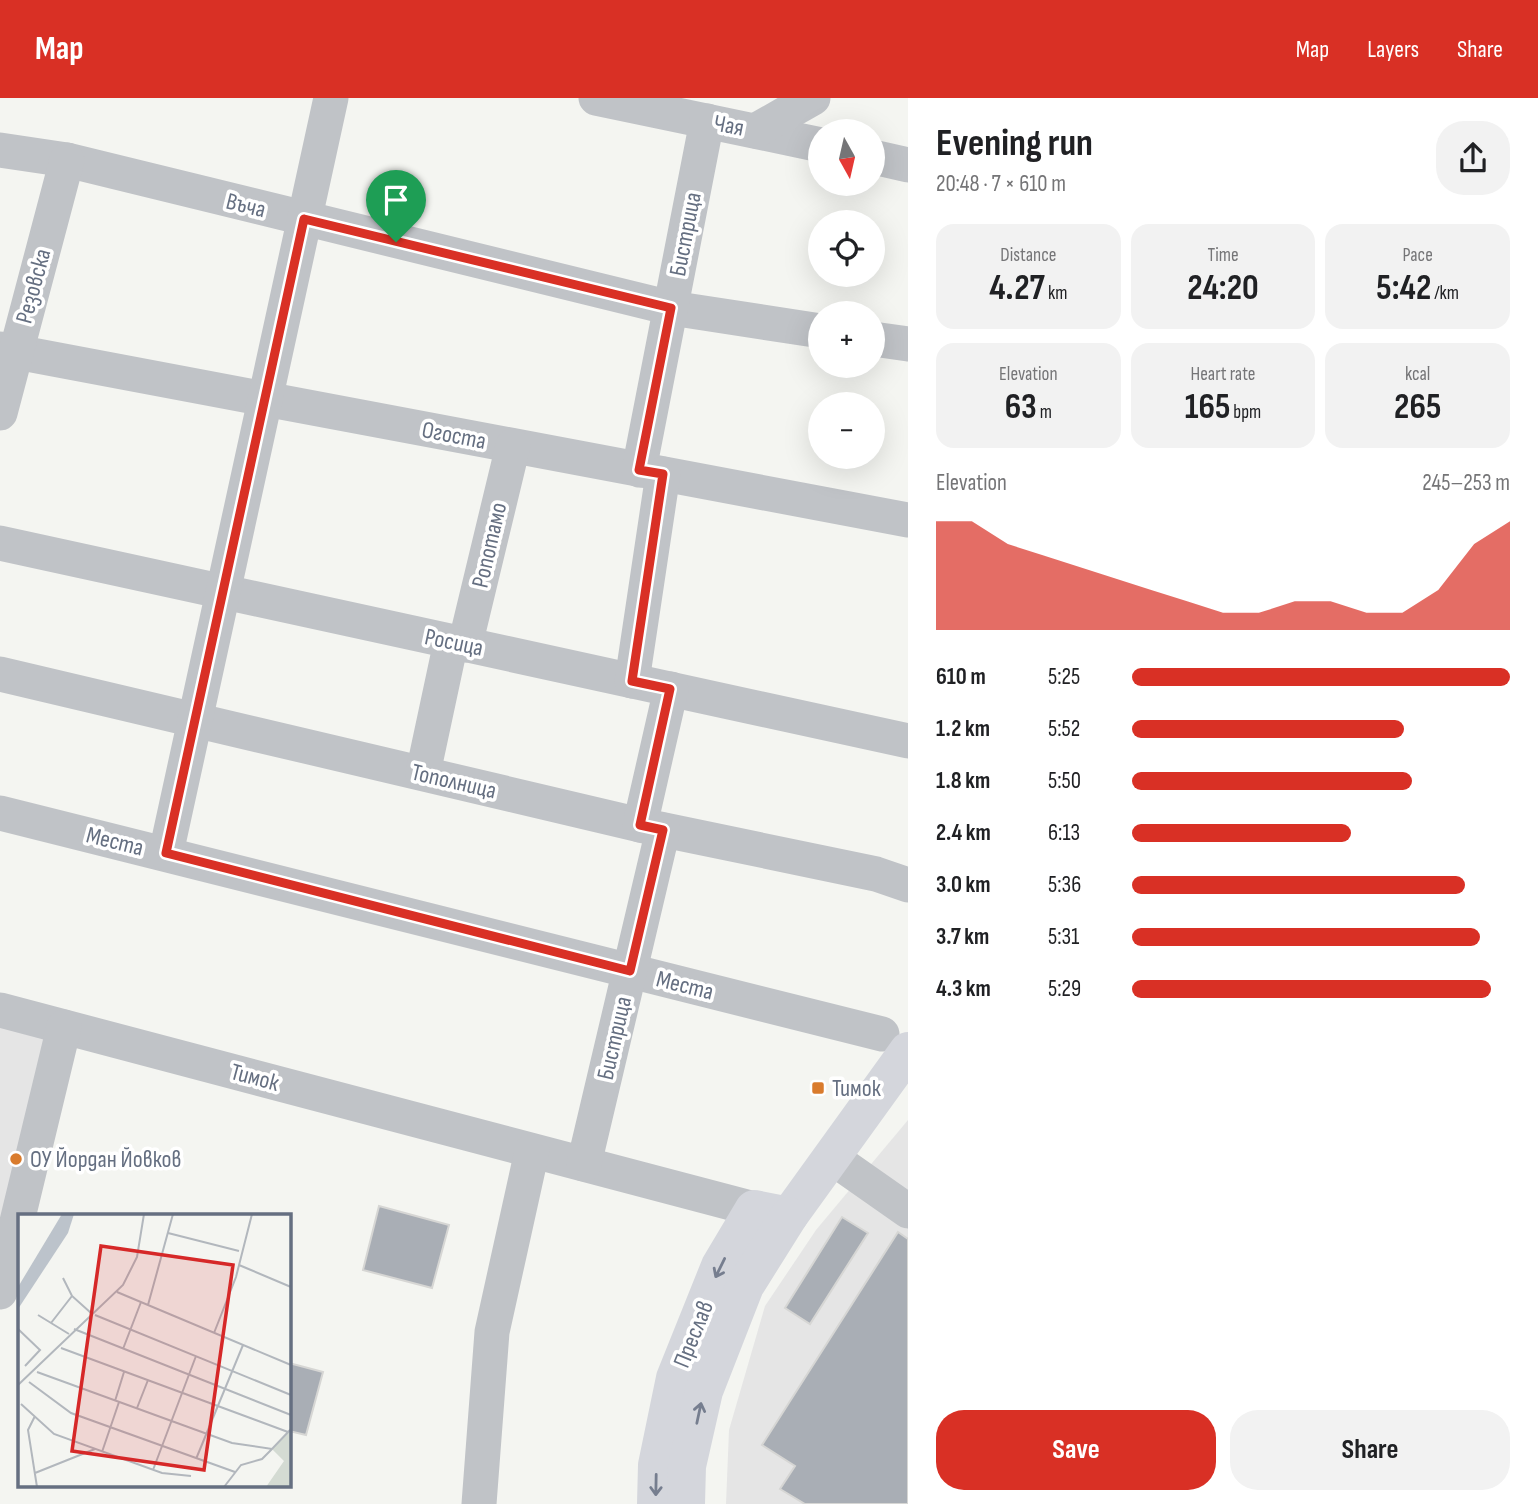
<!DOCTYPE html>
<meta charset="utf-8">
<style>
:root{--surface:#fff;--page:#f2f2f2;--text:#202124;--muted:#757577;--accent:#d93025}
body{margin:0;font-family:"Sofia Sans Condensed",sans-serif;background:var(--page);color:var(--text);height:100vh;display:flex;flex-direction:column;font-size:26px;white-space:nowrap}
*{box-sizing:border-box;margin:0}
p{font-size:23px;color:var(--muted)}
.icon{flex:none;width:38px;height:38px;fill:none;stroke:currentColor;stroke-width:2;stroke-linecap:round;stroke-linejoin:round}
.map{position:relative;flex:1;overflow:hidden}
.side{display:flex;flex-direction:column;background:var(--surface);width:630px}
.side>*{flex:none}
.needle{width:46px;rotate:172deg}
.controls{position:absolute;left:808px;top:21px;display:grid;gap:14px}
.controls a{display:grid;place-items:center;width:77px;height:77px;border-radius:50%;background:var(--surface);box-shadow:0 7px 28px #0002;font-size:35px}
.pin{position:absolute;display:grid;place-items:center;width:60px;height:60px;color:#fff;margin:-72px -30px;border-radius:50% 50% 50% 0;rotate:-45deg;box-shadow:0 0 7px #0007}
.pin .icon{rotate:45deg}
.round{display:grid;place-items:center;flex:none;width:74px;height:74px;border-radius:28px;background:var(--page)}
.headline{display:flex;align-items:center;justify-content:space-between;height:119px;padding:0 28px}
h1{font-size:38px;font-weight:700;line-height:52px}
.metrics{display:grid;grid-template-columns:repeat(3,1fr);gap:10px;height:119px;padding:7px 28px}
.metrics div{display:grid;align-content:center;border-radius:18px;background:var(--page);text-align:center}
.metrics b{font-size:35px;font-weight:700}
.metrics small{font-size:19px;font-weight:400}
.metrics p{font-size:19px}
.chart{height:196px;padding:14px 28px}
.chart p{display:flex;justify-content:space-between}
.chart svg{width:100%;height:126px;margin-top:7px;fill:var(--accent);opacity:.7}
.primary-button{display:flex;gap:14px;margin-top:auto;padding:14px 28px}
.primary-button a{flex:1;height:80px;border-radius:28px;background:var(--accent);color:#fff;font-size:28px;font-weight:700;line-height:80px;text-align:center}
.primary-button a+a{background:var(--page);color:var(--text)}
ul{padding:0 28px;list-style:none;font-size:23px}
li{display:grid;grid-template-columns:112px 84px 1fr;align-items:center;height:52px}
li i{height:18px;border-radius:9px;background:var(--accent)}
header{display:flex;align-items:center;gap:42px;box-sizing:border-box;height:98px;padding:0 35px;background:var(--accent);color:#fff}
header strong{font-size:33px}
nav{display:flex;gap:38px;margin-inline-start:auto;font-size:24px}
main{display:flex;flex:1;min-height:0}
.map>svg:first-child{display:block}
</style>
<header>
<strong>Map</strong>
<nav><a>Map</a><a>Layers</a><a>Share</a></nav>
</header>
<main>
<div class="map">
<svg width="908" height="1406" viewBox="0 0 908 1406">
<rect width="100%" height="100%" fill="#f4f5f1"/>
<g fill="#e5e5e5">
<polygon points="0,912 64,929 0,1194"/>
<polygon points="908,1022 908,1406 726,1406 729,1332 765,1208 816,1132"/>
</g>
<g fill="#a9aeb5" stroke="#d6d6d4" stroke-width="2">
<polygon points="379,1108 449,1127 432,1190 363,1172"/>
<polygon points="842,1119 868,1135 810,1226 785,1210"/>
<polygon points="898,1134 908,1141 908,1406 805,1406 780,1391 795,1368 762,1347"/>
<polygon points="289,1265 323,1274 306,1337 289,1333"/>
</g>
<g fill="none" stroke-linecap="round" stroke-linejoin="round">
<g stroke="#c0c3c7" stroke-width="35">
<polyline points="596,0 821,47"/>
<polyline points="755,33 813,0"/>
<polyline points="0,52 67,62 671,210 821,233"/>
<polyline points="873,59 908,67"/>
<polyline points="873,241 908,246"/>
<polyline points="0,251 908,422"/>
<polyline points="0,315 67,62"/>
<polyline points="639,372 707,23"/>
<polyline points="0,445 908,643"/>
<polyline points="465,547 513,348"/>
<polyline points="0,576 640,727 876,776 908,787"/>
<polyline points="632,583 663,376"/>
<polyline points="423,675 451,544"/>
<polyline points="0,715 882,936"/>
<polyline points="640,727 671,591"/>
<polyline points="166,755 331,0"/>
<polyline points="0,912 754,1111"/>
<polyline points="831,1059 908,1113"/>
<polyline points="584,1066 663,732"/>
<polyline points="0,1194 64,929"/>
<polyline points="479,1406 492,1234 532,1053"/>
</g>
<g stroke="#d4d6dc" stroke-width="38">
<polyline points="656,1406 657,1367 675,1280 720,1168 754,1111 789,1118 908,953"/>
<polyline points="686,1406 687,1368 704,1293 745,1188 789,1118"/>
</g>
</g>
<defs><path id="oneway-shaft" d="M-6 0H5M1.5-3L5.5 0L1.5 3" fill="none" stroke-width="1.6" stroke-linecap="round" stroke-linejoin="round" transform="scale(1.75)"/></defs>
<g stroke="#767e8f">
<use href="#oneway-shaft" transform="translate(720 1170) rotate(116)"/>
<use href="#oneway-shaft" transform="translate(699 1315) rotate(-78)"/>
<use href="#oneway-shaft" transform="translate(656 1387) rotate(91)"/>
</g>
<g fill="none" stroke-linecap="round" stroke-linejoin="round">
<defs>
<polygon id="route" points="304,121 671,210 639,372 663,376 632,583 670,591 640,727 663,732 630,873 166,755"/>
</defs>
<use href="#route" stroke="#fff" stroke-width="14"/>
<use href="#route" stroke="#d93025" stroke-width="9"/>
</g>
<g fill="#d97b2d" stroke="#fff" stroke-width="2.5">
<rect x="811" y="983" width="14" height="14" rx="3.5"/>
<circle cx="16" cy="1061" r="7"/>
</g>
<g text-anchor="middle" stroke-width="7" stroke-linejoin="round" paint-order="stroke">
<g font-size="24" fill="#656f81" stroke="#fff">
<text transform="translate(729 27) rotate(11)" y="8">Чая</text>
<text transform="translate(246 107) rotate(14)" y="8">Въча</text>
<text transform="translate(685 136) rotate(-79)" y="8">Бистрица</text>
<text transform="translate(33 188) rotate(-75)" y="8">Резовска</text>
<text transform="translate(454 337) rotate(11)" y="8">Огоста</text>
<text transform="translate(489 447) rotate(-77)" y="8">Ропотамо</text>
<text transform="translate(454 544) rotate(12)" y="8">Росица</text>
<text transform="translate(454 683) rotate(13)" y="8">Тополница</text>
<text transform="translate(115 743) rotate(14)" y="8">Места</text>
<text transform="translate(685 887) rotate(14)" y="8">Места</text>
<text transform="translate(614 940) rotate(-77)" y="8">Бистрица</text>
<text transform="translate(255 979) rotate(15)" y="8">Тимок</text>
<text transform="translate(693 1236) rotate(-68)" y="8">Преслав</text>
</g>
<g font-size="24" fill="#656f81" stroke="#fff" text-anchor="start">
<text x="832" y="998">Тимок</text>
<text x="30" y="1069">ОУ Йордан Йовков</text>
</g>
</g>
<g transform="translate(18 1116)">
<rect width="273" height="273" fill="#f4f5f1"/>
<path d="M273,215V273H248L266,247L254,235Z" fill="#d4dbd3"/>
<path d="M44,0H56L50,19L0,95V73Z" fill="#bcc3cb"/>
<path fill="none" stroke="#b2b7bd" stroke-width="2" d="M150,19L221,37M221,51L273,73M45,64L54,82L73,99M99,78L273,151M130,91L155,0M20,101L51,120M77,101L273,181M33,109L54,82M0,115L22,136L7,152M56,115L273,201M196,119L218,63L234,0M43,134L270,218M105,135L123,88M19,158L214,229L254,235L273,215M11,168L53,199L217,258M0,171L105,71L119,43L126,0M97,187L106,158M3,190L36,220L144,259L173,262M119,194L130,166M17,202L10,216L19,273M84,238L101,188M178,245L225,131M135,256L178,142M17,259L77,235M206,273L223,251L244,245L254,235"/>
<path fill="#d62828" fill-opacity="0.15" stroke="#d62828" stroke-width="3.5" d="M83,32L215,51L186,256L54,237Z"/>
<rect width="273" height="273" fill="none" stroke="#656f81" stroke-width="3.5"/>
</g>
</svg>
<div class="controls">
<a><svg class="needle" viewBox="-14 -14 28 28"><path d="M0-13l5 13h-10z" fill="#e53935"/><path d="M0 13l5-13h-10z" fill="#757577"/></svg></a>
<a><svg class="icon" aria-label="locate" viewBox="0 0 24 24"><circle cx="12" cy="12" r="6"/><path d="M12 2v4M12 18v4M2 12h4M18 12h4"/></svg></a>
<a>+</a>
<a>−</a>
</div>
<div class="pin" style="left:396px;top:144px;background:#1e9e55"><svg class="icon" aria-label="arrive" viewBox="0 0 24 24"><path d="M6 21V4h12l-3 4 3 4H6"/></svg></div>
</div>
<section class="side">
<div class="headline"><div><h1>Evening run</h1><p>20:48 · 7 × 610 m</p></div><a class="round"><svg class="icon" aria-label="share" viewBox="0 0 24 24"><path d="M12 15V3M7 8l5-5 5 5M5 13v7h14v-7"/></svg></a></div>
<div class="metrics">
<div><p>Distance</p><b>4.27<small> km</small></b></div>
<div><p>Time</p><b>24:20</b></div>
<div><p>Pace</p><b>5:42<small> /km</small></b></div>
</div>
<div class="metrics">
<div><p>Elevation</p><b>63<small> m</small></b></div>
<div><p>Heart rate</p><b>165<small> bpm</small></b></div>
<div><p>kcal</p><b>265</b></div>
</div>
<div class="chart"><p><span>Elevation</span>245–253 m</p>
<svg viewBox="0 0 160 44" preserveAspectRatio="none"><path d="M0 44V6L10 6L20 14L30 18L40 22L50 26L60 30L70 34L80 38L90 38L100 34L110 34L120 38L130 38L140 30L150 14L160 6V44z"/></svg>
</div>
<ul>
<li><b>610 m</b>5:25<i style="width:100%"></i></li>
<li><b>1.2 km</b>5:52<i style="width:72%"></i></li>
<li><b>1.8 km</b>5:50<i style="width:74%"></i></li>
<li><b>2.4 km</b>6:13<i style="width:58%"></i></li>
<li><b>3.0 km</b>5:36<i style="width:88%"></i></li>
<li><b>3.7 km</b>5:31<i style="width:92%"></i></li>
<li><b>4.3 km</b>5:29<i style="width:95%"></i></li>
</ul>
<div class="primary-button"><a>Save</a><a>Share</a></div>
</section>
</main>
